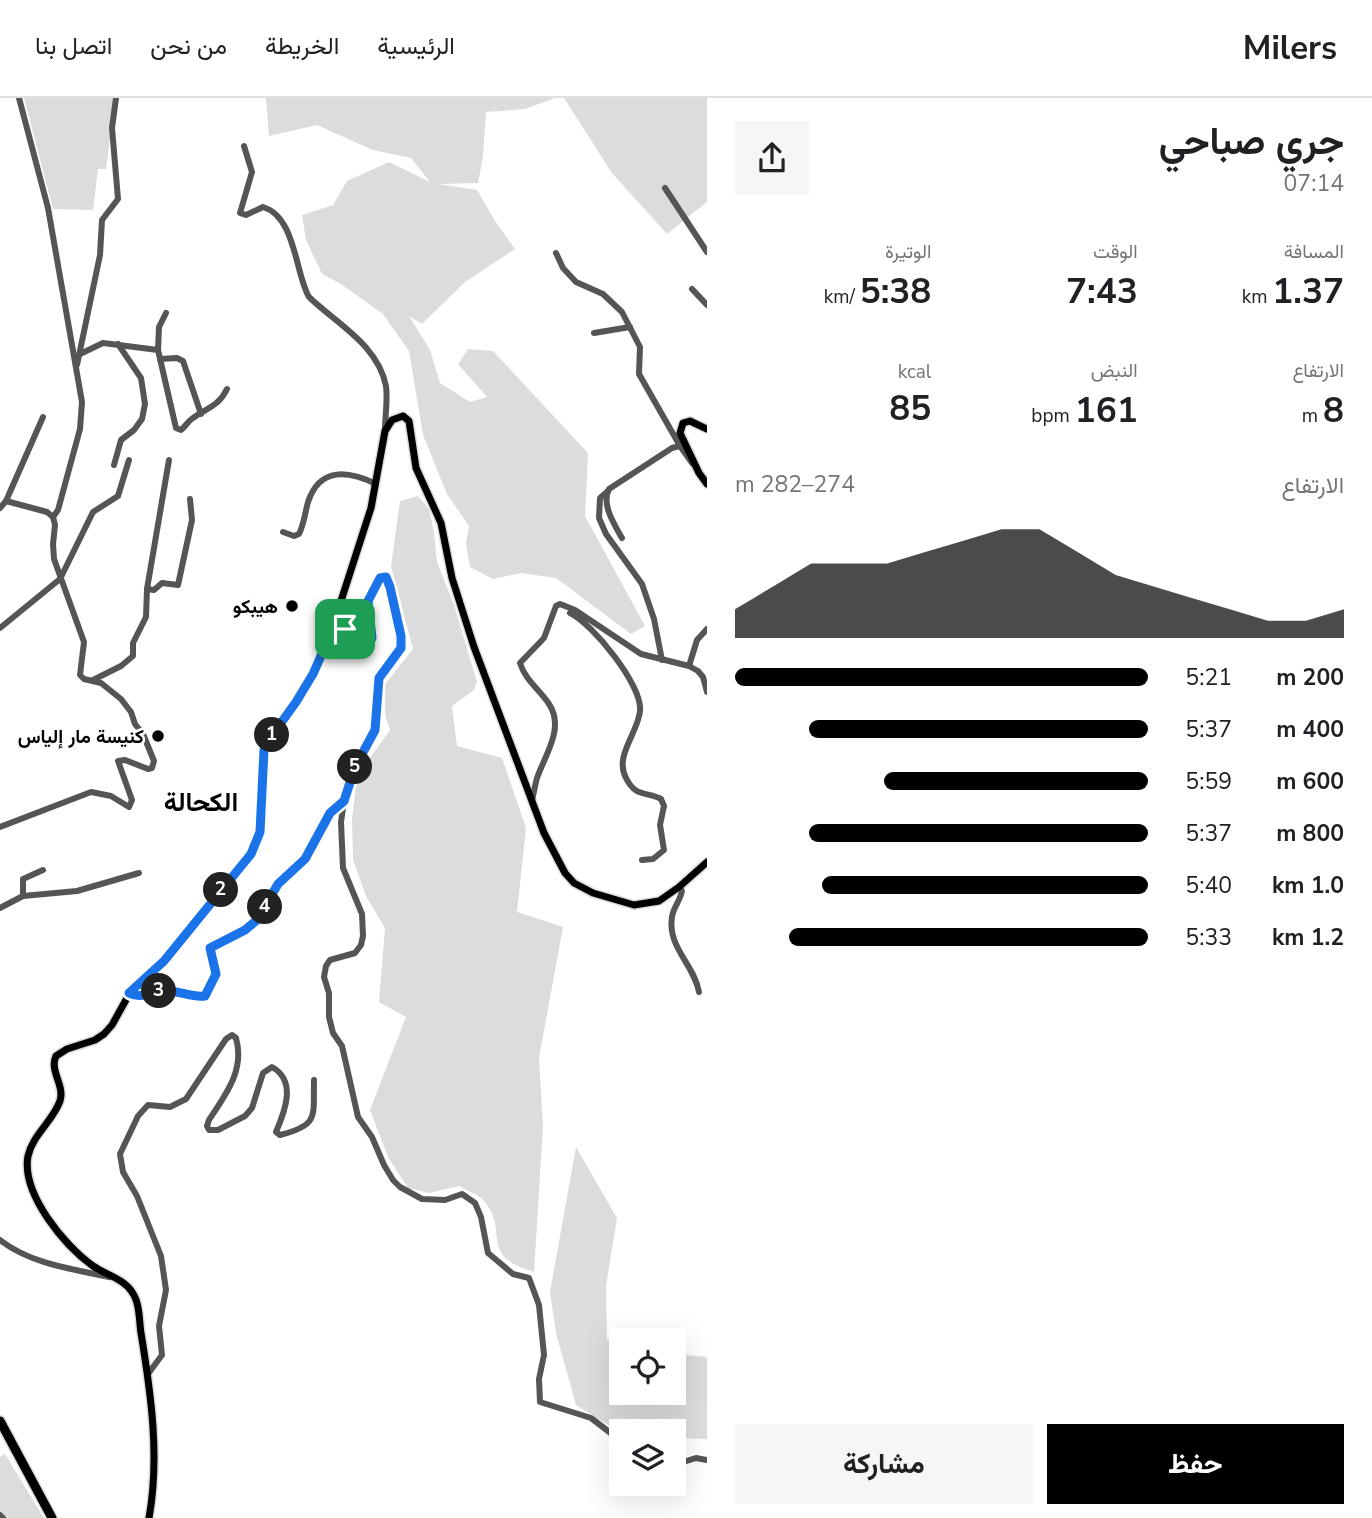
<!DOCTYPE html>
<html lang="ar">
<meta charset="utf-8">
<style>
:root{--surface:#fff;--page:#f6f6f6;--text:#202124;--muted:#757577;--line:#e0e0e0;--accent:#000}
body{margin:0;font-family:"Nunito Sans",Vazirmatn,sans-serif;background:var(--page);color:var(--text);direction:rtl;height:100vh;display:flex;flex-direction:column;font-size:26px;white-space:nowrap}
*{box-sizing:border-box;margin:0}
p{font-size:23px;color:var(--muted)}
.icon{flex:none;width:38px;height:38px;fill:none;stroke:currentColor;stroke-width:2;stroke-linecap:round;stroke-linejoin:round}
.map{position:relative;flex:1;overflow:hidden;direction:ltr}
.details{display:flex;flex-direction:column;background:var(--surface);width:665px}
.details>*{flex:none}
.fabs{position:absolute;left:609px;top:1230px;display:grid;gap:14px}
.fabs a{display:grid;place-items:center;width:77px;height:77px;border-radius:0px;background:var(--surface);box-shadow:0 7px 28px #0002;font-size:35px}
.pin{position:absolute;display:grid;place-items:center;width:60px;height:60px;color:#fff;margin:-30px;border-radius:14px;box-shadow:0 4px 10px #0006}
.km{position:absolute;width:35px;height:35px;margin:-18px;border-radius:50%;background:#222;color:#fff;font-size:19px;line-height:35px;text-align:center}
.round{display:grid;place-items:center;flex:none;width:74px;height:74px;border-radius:0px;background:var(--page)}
.overview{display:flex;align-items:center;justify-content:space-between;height:119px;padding:0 28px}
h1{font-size:38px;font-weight:700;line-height:52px}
.stats{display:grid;grid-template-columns:repeat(3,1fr);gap:10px;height:119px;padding:7px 28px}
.stats div{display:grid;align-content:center}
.stats b{font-size:35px;font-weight:700}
.stats small{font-size:19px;font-weight:400}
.stats p{font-size:19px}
.chart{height:196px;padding:14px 28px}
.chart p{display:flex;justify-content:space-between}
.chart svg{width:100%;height:126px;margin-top:7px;fill:var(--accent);opacity:.7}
.cta{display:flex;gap:14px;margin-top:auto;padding:14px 28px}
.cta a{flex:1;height:80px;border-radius:0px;background:var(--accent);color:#fff;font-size:28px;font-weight:700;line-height:80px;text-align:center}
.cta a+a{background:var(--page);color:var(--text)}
ul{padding:0 28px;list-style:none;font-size:23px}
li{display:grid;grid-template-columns:112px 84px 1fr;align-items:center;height:52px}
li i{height:18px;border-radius:9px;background:var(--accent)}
header{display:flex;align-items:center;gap:42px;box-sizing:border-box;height:98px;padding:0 35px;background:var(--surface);border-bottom:2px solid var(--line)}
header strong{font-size:33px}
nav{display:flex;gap:38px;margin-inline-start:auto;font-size:24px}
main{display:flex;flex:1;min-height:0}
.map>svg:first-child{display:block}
</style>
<header>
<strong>Milers</strong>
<nav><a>الرئيسية</a><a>الخريطة</a><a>من نحن</a><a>اتصل بنا</a></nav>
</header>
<main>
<section class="details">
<div class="overview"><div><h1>جري صباحي</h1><p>07:14</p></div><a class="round"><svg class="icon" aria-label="share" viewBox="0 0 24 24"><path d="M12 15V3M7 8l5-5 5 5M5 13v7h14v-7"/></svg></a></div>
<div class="stats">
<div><p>المسافة</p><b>1.37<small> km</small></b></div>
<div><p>الوقت</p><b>7:43</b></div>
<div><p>الوتيرة</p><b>5:38<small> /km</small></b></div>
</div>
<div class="stats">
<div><p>الارتفاع</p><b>8<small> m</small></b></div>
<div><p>النبض</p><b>161<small> bpm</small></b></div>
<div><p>kcal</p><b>85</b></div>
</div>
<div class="chart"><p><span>الارتفاع</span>274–282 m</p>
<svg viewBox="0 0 160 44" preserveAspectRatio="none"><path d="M0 44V34L10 26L20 18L30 18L40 18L50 14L60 10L70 6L80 6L90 14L100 22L110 26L120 30L130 34L140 38L150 38L160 34V44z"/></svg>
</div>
<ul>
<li><b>200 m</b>5:21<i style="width:100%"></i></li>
<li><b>400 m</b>5:37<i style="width:82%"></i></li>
<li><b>600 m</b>5:59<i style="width:64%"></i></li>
<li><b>800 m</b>5:37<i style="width:82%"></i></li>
<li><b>1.0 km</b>5:40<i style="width:79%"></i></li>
<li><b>1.2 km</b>5:33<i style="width:87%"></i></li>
</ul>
<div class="cta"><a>حفظ</a><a>مشاركة</a></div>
</section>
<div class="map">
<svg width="707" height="1420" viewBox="0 0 707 1420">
<rect width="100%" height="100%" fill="#fff"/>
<g fill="#dcdcdc">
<polygon points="24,0 115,0 106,71 98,71 93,112 53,111"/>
<polygon points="266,0 555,0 525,11 486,14 483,58 478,85 438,86 477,92 495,123 515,151 465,184 422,226 409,218 430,252 440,285 470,304 487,299 458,266 468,251 493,253 588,355 585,418 645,528 631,536 556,480 521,475 493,481 470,469 466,445 469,428 447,396 423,337 409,253 383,216 341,186 322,176 306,142 302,117 333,107 347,83 389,64 430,84 411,60 373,52 317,27 269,38"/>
<polygon points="564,0 707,0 707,104 667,136 612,75"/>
<path d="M418,398L429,411L434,435L437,464L454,507L477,584L474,592L452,608L457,648L502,660L526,730L517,814L563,829L539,960L543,1028L534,1174C476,1157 511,1132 483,1102C477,1096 466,1092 459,1088L429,1095L408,1090L388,1059L370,1012L406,919L379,904L385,830L366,798L353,762L352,721L357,678L390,632L385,617V586L413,551L391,468L400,403Z"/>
<polygon points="576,1049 617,1120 606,1188 607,1241 621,1245 621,1295 674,1295 674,1256 707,1259 707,1341 674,1340 674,1334 621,1335 576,1307 556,1235 550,1194"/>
<polygon points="5,1356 44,1420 0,1420 0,1359"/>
</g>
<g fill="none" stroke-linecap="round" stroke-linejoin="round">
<defs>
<g id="major">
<polyline points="707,331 690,323 683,325 680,335 699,375 707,386"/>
<path d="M149,1420C160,1359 151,1296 141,1235C139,1222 140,1205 132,1194C124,1181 106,1177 93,1168C65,1148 21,1096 28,1058C33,1036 53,1023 60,1003C65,987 49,973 56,958L67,951L95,942L104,936L112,927L132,891L147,881L165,863L247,762L257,744L260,734L264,652L271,639L305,591L330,537L371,410L385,333L392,322L403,318L409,323L416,370L441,425L452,480L474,549L544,735L565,775L574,785L593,795L634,807L659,803L679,789L707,764"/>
</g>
<polyline id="highway" points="0,1323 52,1420"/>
</defs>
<use href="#major" stroke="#dbdbdb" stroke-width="10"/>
<use href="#highway" stroke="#dbdbdb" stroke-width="12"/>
<g stroke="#555" stroke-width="6">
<path d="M244,48L252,74L240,115L246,117L263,109C296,119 295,175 309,199C337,226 378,247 386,288C388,302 385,318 385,331"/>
<polyline points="665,90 707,154"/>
<polyline points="556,155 563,170 576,184 603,196 622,214 640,249 639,276 680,348"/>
<polyline points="692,191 707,207"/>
<path d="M166,215L159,229L158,252L176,330L181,332C186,328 188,323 193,320C207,310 219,308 227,291"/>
<polyline points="594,235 630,229"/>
<polyline points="80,256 103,245 158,252"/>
<polyline points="160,261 177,260 183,263 201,316"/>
<polyline points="77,267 100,157 102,122 118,101 112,30 116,0"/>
<polyline points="114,367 121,342 134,332 142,321 145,306 141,280 118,246"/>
<polyline points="608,393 600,400 599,420 606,436 642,486 654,521 662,562"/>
<polyline points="6,403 47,414 53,419"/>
<polyline points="0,410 6,403 43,319"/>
<path d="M283,434L294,438L299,436C304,426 305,415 308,404C320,368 349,373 376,386"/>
<path d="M622,440C614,426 601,406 609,391L672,350L680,348L692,365"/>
<polyline points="147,491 154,492 162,485 178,487 192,422 190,401"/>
<path d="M570,515C593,526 643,588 640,613C638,635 614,658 626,680C636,700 646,693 661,701L664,708L660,727L664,752L653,761L642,762"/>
<path d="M338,516L342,510L345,511L344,540L349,548L370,542L373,537C370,519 360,484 386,479L390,489L401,538V550L379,580L375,632L355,669L344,703L341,724L343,770L362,816L363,838L361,847L355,855L330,862L326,868L324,879L329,895V919L333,935L342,948L358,1019L372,1039L384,1067L393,1082L400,1089L422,1101L445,1102L462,1096L475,1105L481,1119L488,1155L513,1176L529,1180L539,1207L544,1257L539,1281L540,1304L591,1320L621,1343"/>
<polyline points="0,530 60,481 93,414 118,398 129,362"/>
<polyline points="689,568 697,542 707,531"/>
<polyline points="93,582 121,568 133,558 133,545 146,519 147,491 169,362"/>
<path d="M532,702C534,695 535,687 537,680C545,657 565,630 549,606C540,592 525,582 520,565L544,540L556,508L560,506L575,512L641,556L689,568L698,573L703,579L707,594"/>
<polyline points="0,729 91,694 111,698 129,709 132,702 118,663 125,662 148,671 152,670 154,663 143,636 135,626 131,614 121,601 101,585 84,581 80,577 84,544 54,461 53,446 55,427 53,419 58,412 80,331 82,304 48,110 19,0"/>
<path d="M679,789L682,793C680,803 673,810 672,819C667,849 694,866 699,894"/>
<polyline points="23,798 23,781 43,772"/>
<polyline points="0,810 23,798 77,793 139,775"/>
<path d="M129,895C142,902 153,893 167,893C180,893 193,900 205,898L216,873L210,850L245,832L257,822L278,786L305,761L330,715L344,703"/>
<path d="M0,1142C31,1166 72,1171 109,1179"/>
<path d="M148,1276L162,1257L159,1228L166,1192L161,1158L137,1098L123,1074L120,1056L138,1018L148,1007L170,1009L186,1001L226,941L232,937L236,940C245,972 226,996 209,1022L207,1028L209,1032H218L245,1018L252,1010L263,975L272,969C297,983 285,1013 276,1034L280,1037C320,1027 313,1018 314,982"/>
<polyline points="674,1367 696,1360 707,1362"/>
<polyline points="0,1417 3,1420"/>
</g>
<use href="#major" stroke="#000" stroke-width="7"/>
<use href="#highway" stroke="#000" stroke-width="9"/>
</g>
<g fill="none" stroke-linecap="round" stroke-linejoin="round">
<defs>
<path id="route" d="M386,479L390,489L401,538V550L379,580L375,632L355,669L344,703L330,715L305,761L278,786L257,822L245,832L210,850L216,876L205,898C193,900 180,893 167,893C153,892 142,902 129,895L164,863L251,756L260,734L264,652L271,639L296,604L313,576L342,510L346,513V546L352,548L372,540L368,503L380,480Z"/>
</defs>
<use href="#route" stroke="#fff" stroke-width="14"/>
<use href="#route" stroke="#1a73e8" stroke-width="9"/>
</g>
<g fill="#000" stroke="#fff" stroke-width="2.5">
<circle cx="292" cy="508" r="7"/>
<circle cx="158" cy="638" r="7"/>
</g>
<g text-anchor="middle" stroke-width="5" stroke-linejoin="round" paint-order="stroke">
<g font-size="19" font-weight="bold" fill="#000" stroke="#fff" text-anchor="end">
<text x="278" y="515">هيبكو</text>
<text x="144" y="645">كنيسة مار إلياس</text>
</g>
<g font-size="26" font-weight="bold" fill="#000" stroke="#fff">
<text x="201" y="713">الكحالة</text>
</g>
</g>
</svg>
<div class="fabs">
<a><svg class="icon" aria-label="locate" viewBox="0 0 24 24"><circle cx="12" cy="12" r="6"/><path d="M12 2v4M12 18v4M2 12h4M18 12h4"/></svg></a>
<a><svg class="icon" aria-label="layers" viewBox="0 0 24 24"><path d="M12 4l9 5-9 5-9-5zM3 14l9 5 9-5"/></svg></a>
</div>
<div class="pin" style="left:345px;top:531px;background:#1e9e55"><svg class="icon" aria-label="arrive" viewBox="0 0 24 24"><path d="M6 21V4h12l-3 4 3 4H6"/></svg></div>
<b class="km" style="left:272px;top:637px">1</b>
<b class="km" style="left:221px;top:792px">2</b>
<b class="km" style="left:159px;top:893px">3</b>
<b class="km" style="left:265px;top:809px">4</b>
<b class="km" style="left:355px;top:669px">5</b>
</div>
</main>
